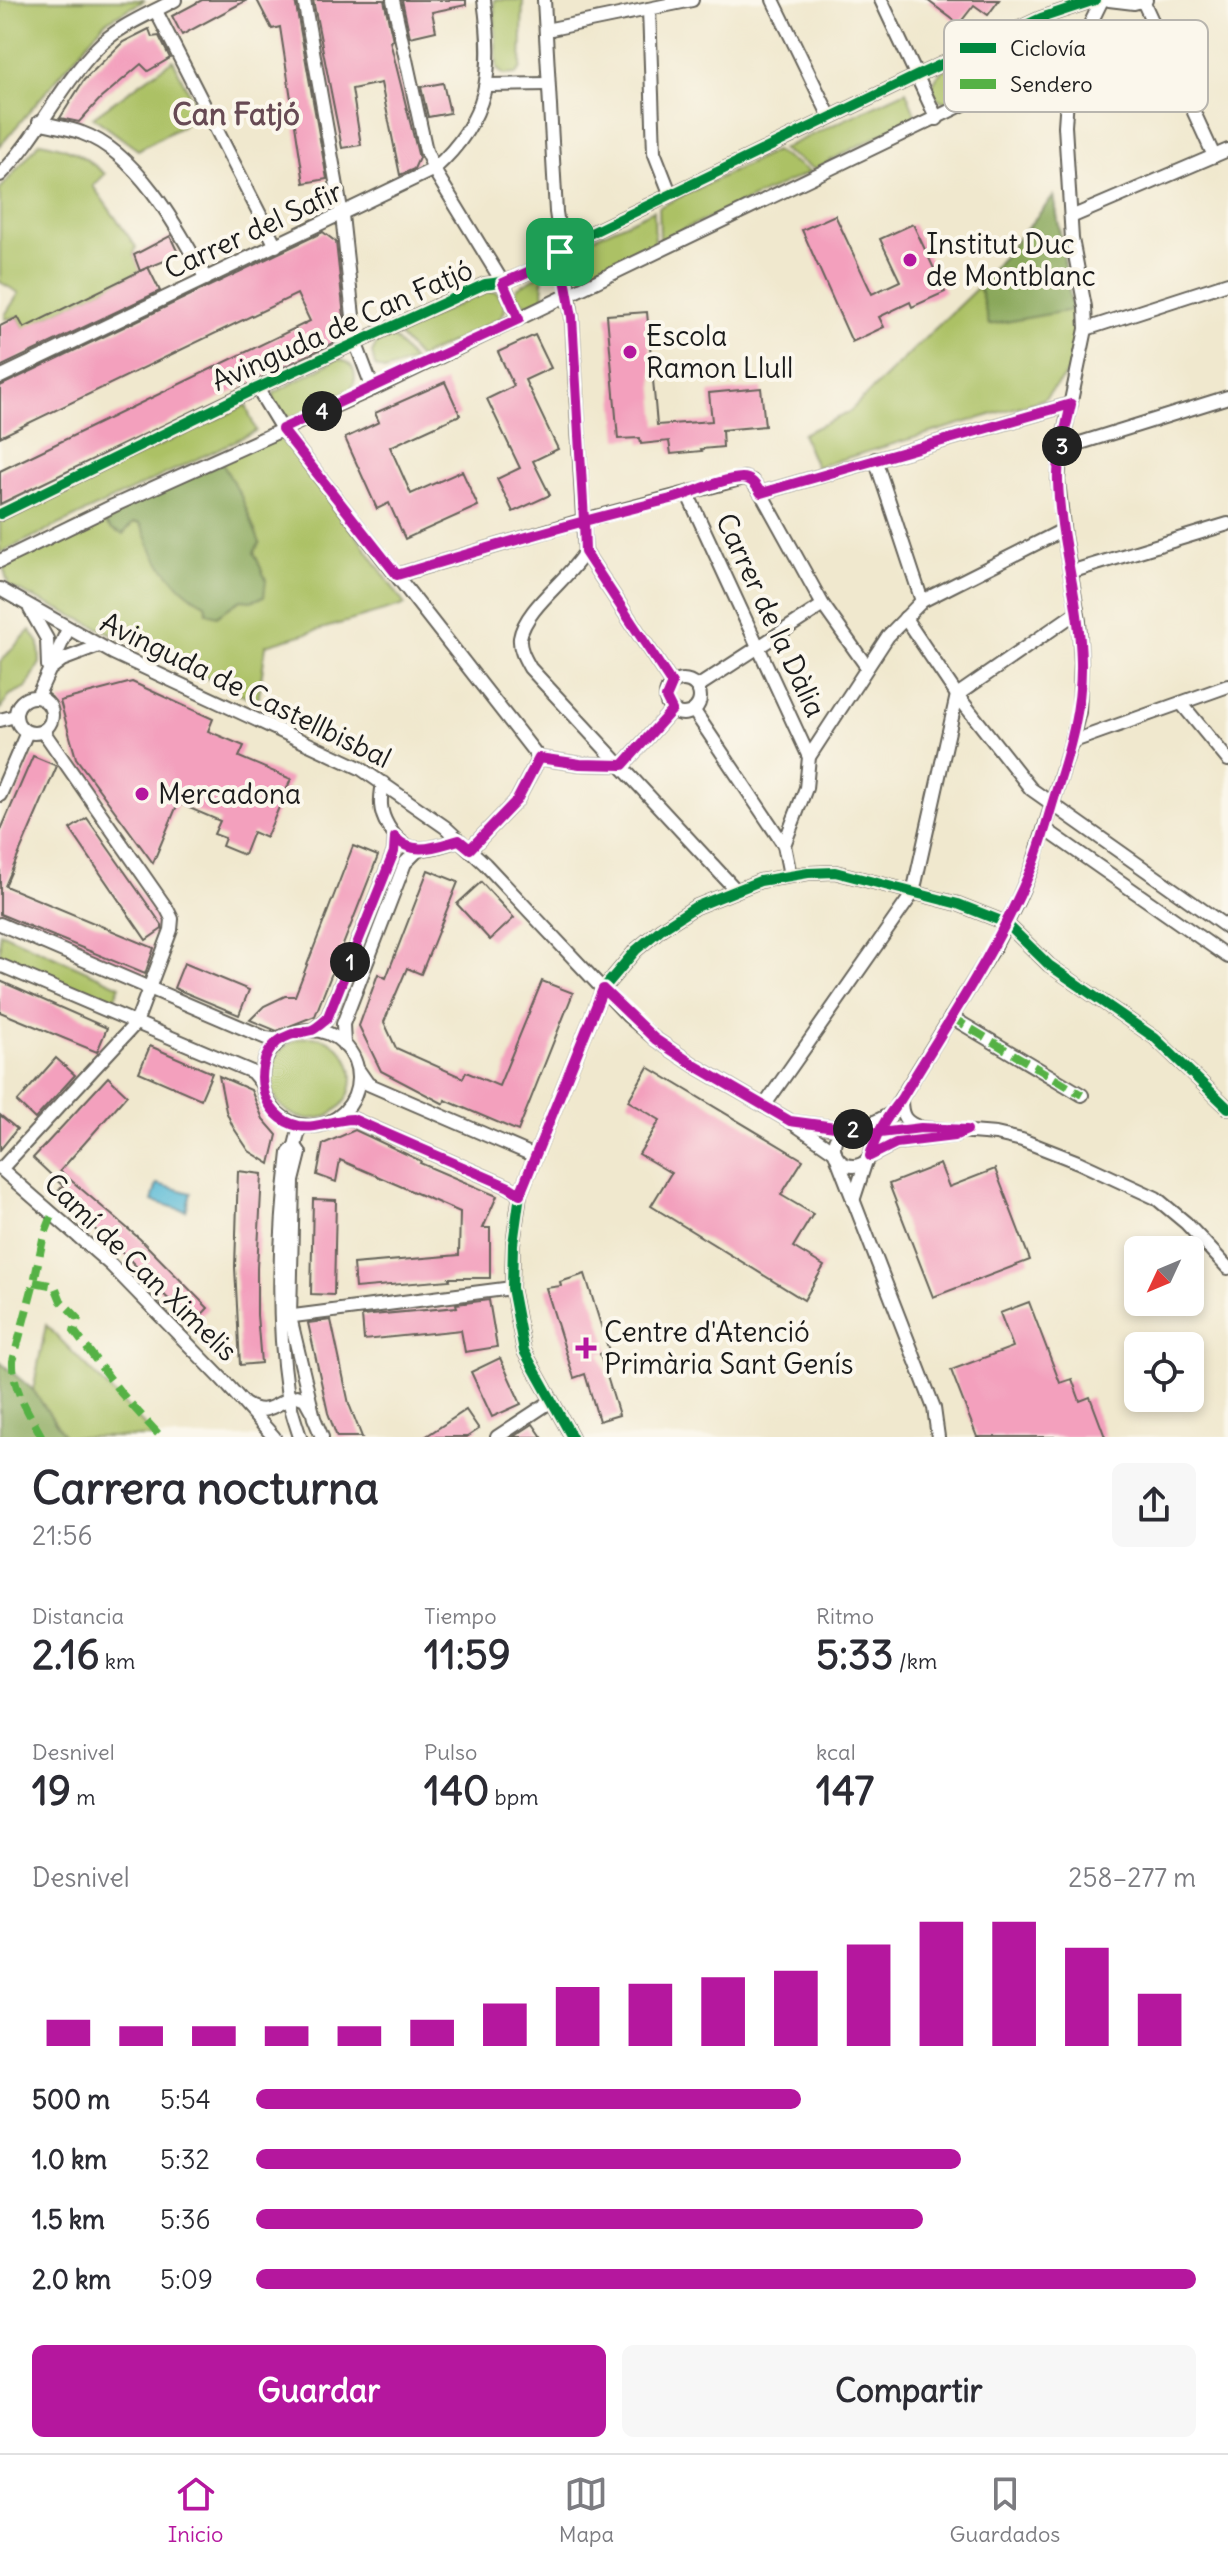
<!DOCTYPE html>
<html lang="es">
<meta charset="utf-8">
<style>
:root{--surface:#fff;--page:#f7f7f7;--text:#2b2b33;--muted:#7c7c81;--line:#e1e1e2;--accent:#b5179e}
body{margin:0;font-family:Delius,sans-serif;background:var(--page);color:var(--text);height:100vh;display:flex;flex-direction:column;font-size:30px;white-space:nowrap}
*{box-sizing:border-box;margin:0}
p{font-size:26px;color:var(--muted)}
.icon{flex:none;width:44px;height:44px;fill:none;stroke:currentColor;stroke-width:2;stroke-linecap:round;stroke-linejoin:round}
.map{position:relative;height:1437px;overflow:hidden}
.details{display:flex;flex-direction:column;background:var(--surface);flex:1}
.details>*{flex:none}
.needle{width:52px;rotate:226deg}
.controls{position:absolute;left:1124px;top:1236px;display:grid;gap:16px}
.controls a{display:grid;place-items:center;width:80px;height:80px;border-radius:12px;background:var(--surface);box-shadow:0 4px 12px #0003;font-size:40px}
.pin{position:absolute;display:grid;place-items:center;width:68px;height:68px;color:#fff;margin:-34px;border-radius:16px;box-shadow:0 4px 12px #0006}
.km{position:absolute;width:40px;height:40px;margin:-20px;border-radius:50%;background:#222;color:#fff;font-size:22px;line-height:40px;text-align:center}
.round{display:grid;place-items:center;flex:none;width:84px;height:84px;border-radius:12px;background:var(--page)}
.head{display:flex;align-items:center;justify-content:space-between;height:136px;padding:0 32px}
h1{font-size:44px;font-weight:800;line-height:60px}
.metrics{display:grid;grid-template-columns:repeat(3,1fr);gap:12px;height:136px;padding:8px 32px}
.metrics div{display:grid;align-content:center}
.metrics b{font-size:40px;font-weight:800}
.metrics small{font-size:22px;font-weight:400}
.metrics p{font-size:22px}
.chart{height:224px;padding:16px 32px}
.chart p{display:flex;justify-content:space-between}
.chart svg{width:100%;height:144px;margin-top:8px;stroke:var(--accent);stroke-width:6}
.action{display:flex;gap:16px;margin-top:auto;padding:16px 32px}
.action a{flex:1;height:92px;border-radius:12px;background:var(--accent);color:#fff;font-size:32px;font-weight:800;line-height:92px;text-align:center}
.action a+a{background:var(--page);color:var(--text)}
ul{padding:0 32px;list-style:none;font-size:26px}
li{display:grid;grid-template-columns:128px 96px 1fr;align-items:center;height:60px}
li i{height:20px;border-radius:10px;background:var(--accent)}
.dock{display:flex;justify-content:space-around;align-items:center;height:112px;border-top:2px solid var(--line);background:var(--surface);font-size:22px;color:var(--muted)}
.dock a{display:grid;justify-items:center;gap:4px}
.dock .on{color:var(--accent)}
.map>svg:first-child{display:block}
</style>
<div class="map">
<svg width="1228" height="1437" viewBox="0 0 1228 1437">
<rect width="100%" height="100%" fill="#fbf7ec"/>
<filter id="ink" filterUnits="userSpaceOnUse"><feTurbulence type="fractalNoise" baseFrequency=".0125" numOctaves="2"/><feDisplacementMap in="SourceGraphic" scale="16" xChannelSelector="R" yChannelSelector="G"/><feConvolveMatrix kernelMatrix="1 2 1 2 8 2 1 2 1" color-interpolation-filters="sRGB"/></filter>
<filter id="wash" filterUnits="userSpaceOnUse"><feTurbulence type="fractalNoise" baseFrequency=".006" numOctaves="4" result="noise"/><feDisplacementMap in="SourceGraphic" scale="32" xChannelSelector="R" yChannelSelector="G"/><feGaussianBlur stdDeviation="1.8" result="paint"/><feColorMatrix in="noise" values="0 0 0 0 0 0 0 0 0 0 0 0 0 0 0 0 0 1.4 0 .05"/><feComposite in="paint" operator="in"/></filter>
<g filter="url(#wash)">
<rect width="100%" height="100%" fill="#f0e8ce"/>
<g fill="#acc165" stroke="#646e40" stroke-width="2">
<polygon points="0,0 145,0 105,22 0,146"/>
<polygon points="494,0 523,0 521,68 516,74 504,75 497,69"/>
<path d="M1038,28L1028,67L952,103C930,101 927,84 943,70Z"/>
<polygon points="173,60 200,116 138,150 93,117"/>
<polygon points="906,91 916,116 814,169 781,149"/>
<path d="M40,142C69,147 83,155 105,174L93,186L136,247L134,255L141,271L41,320L53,345L35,351L18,317L5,319V315L19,293L0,282V189Z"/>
<polygon points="775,151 810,172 660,240 659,207"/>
<polygon points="1054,196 1080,359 1044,399 816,467 802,434 848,413 979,286"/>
<polygon points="654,210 655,245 603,267 593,267 581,259 581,246 584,242"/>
<polygon points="542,274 544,298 527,305 515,295 517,288"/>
<polygon points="486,291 496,292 504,301 505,311 499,319 419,358 399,336 399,333"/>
<polygon points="392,336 413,361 385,371 375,366 372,353 377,343"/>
<path d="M337,359C353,361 359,374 352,388L292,418L276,411L273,403L274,393Z"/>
<polygon points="246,405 256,431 0,553 0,520"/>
<polygon points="282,429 405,605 266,645 258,702 9,586 1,560"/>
<polygon points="30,630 39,643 40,663 27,687 10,695 0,710 0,662"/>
<polygon points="0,932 120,986 111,1006 0,957"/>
<circle cx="311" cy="1078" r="41"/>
<polygon points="46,1325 156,1437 65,1437 33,1390"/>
</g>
<g fill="#89a75a" stroke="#52623b" stroke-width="2">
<polygon points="1054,196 1072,310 989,325 979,286"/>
<path d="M222,463L241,496L260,543L254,552L266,580L264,597L251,601L241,600L217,616L207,613L205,604C187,596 169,576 157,559C150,549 147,535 140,523H133L123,534L112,530L104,522L107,514Z"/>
<polygon points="0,1362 33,1390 65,1437 0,1437"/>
</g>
<polygon fill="#57b9d5" stroke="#3a6a78" stroke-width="2" points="157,1184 191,1193 186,1211 152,1201"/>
<g id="blocks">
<g fill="#f3a0bd">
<polygon points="202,0 247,0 182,35 172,16"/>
<polygon points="257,0 295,0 327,179 304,183 280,27 272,29"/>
<polygon points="313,0 384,0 393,40 390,41 419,158 414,169 400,175 381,83 352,89 361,145 342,148"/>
<polygon points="402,0 466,0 466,5 432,12 436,31 410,37"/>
<polygon points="927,0 999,0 988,15 974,5 959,24"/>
<polygon points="149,29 152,37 159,36 170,58 148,71 141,64 100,99 79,122 60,118 84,80 123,42"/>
<polygon points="443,83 450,113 428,117 421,87"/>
<polygon points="835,215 872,294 900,281 880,239 913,224 945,292 912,307 910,302 879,317 884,327 852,342 802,230"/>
<polygon points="323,232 336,242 346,335 344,338 0,504 0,471 310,321 297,294 0,437 0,386"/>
<polygon points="170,236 179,255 140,271 134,255"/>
<polygon points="148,267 160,291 0,367 0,326 18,317 24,328"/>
<polygon points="647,312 657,425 712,421 709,393 761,388 765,426 722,430 723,447 701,449 702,451 671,454 669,441 641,444 640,438 618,439 607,315"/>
<polygon points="535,335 551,368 525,380 558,449 533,461 550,495 513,512 497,479 520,468 487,399 514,386 498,352"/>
<polygon points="445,382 460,415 390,447 411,494 462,471 478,506 405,539 389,503 377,509 345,438 379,422 375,413"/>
<polygon points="132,682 213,719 208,731 244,746 239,757 291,779 266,838 253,832 244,855 222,846 225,838 214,834 220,821 178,803 153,863 76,758 60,701"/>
<polygon points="33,756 57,766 5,886 154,948 145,974 0,914 0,832"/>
<polygon points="87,818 162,925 162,929 146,940 70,829"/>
<polygon points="353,846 378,856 315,1016 277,1031 250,1020 264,1006 285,996 295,996"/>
<polygon points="428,870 458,882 421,974 407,968 384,1022 396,1048 463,1078 466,1072 499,1086 542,981 573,993 518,1131 445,1100 444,1104 381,1071 359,1026 378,974 386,978"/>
<polygon points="481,882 514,918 490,940 457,904"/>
<polygon points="184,963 249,990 239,1015 174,988"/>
<polygon points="0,981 107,1028 97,1052 0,1012"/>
<polygon points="150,1046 212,1073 201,1099 139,1072"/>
<polygon points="56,1058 75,1075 35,1119 17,1102"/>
<polygon points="648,1067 803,1160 781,1195 813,1214 793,1247 824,1266 804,1300 651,1206 671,1173 639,1154 660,1120 628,1101"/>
<polygon points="219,1076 251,1090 263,1119 277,1135 270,1164 249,1151 233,1127 226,1111"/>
<polygon points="108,1077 127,1095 60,1171 140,1239 208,1308 193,1324 126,1256 55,1195 63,1186 33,1158"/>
<polygon points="0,1115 17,1129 0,1150"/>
<polygon points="355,1130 421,1161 420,1163 497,1196 483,1228 490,1228 490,1278 449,1278 450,1280 355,1288 353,1264 459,1255 460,1212 340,1160 336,1182 317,1175 323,1144"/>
<polygon points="940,1164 949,1187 995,1169 1030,1260 933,1297 889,1184"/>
<polygon points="238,1171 262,1174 257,1268 257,1315 261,1363 240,1365 235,1267"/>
<polygon points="313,1199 336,1200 334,1295 311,1294"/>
<polygon points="585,1274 609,1351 600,1354 619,1415 599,1421 585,1374 574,1378 546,1288 561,1286 560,1282"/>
<polygon points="489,1300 497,1347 465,1352 461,1330 364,1340 362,1316 457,1307 456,1304"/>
<polygon points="1029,1302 1060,1383 1072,1379 1080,1401 1090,1397 1105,1437 977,1437 951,1370 1013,1347 1000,1313"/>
<polygon points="331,1320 349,1404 362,1437 337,1437 328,1413 308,1323"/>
<polygon points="500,1358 521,1404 492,1417 471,1372"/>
<polygon points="466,1410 479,1429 467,1437 425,1437"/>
<polygon points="533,1424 542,1437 513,1437"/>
</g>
</g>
</g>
<g filter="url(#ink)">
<use href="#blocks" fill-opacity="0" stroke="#66635a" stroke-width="2"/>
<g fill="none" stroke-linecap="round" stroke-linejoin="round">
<defs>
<g id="minor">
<polyline points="304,0 342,215 356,344 373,389"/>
<polyline points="393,0 426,151 437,175 503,283 519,319"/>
<path d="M544,0L556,212L572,317L585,552C569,579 525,608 520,638C519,649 525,659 530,668L736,890"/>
<polyline points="773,0 830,117"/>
<polyline points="881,0 937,119"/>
<polyline points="1109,0 1134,3 1146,0"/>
<polyline points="1143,1 1214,156"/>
<polyline points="649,9 654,152 670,193"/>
<polyline points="156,11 276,246"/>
<polyline points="546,30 692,0"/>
<polyline points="1037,71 1057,80 1065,96"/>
<polyline points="487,85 548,84"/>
<path d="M39,122C53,126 69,128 82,133C138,153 179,230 206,279"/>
<path d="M0,175C37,138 59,87 97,48C118,26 148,15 175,0"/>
<polyline points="1071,217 1228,150"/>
<polyline points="1086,329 1228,283"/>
<path d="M0,377L434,169C490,119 494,71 484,0"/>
<polyline points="257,388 282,429 539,758 580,764 623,765"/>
<polyline points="1061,449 1228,397"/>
<polyline points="875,459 922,601"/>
<polyline points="761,493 1071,404"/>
<polyline points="688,495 809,757"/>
<path d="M0,514L257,388L485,284C526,282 554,255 587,235L916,76L1041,18L1095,0"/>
<polyline points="585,552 672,684"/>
<polyline points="0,561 113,506 373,389 1078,49"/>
<polyline points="1070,572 1228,524"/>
<polyline points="397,575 584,520 744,478 752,481 761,493 823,605 867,667"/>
<polyline points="0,589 113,653 360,768 445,827 485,864 628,1016 655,1039 694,1065 790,1121 835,1152"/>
<polyline points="30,609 47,639 48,666"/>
<polyline points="905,618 957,695 1031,789 1228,928"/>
<polyline points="50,669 62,660 99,646"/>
<circle cx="683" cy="697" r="17"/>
<polyline points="697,687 823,605"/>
<polyline points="37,697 68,629"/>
<circle cx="34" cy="715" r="18"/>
<polyline points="1181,703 1228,760"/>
<polyline points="694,711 784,845"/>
<polyline points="0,720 15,716"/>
<polyline points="1071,742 1228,686"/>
<polyline points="623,765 672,710"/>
<path d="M383,783C380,799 379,811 388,826C408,859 427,849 459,840"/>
<polyline points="0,795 27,732"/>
<polyline points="1045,829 1228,957"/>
<polyline points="470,849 517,800 539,758"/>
<polyline points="790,875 784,845 806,788 809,757 888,636 922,601 1063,530"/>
<polyline points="0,924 266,1038 279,1040"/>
<polyline points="0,965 252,1072 262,1084"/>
<polyline points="951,1017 1082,1095"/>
<circle cx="310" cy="1078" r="48"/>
<polyline points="313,1030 327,1019 394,852 395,837"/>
<polyline points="344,1045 343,1024 405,863 419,849"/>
<polyline points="359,1071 368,1084 535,1156"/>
<path d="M901,1099C901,1117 905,1122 921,1128"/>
<polyline points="764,1106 913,893 957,695 1077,612"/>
<polyline points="336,1119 353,1119 509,1187 520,1194"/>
<polyline points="793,1122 847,1129"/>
<circle cx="853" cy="1147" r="19"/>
<polyline points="859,1130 890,1114"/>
<polyline points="865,1133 887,1133 921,1128 996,1134 1022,1140 1078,1162 1156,1198 1186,1223 1228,1268"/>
<polyline points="872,1145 994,948 1017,902 1033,865 1070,747 1079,712 1081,663 1079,621 1064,536 1058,480 1061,449 1086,329 1085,307 1072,239 1065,126 1068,83 1077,51 1102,0"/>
<polyline points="295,1146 300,1153 293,1181 290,1317 314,1418 322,1437"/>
<polyline points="870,1156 896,1143 955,1135"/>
<polyline points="837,1158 934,1408 938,1437"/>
<polyline points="0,1168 111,1265 222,1379 274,1437"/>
<polyline points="1,1169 136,1023 171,930 172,919 167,909 43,731"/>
<polyline points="853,1201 866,1161"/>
<polyline points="286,1317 512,1288"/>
<path d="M246,1405C268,1418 277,1401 297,1396L305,1399L311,1410"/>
<path d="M300,1437C295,1421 289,1405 287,1389C276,1313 280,1228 289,1153L295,1146L300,1126"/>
<polyline points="497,1437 550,1402"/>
<polyline points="572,1437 524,1351 512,1288 513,1244 520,1194 603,989 636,950 661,929 695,907 760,881 808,873 835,872 958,904 1006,923 1049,965 1155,1038 1228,1108"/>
</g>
</defs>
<use href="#minor" stroke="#66635a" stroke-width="16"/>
<use href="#minor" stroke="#fff" stroke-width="12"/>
<g stroke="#55b145" stroke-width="8" stroke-dasharray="16 8" stroke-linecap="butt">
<polyline points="951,1017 1082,1095"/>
<polyline points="34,1282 55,1286 61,1301 78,1318 74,1331 121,1393 161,1437"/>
<path d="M42,1437C29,1413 12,1389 13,1361L34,1282L43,1239L53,1213"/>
</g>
<defs>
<g id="cycleway">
<path d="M0,514L257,388L485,284C526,282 554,255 587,235L916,76L1041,18L1095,0"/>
<polyline points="572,1437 524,1351 512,1288 513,1244 520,1194 603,989 636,950 661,929 695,907 760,881 808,873 835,872 958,904 1006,923 1049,965 1155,1038 1228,1108"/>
</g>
</defs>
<use href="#cycleway" stroke="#fbf7ec" stroke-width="15"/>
<use href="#cycleway" stroke="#00873e" stroke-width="10"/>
</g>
</g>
<g fill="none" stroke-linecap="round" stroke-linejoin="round" filter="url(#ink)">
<defs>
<path id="route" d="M560,252L572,317L584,520L585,552L672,684L666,698L672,710L623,765L580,764L539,758L517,800L470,849L459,840C437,846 412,857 395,837L394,852L327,1019C323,1022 317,1028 312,1030C299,1033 288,1033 277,1042C250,1066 261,1119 299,1126C319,1129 333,1119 353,1119L509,1187L520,1194L603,989L655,1039L694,1065L790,1121L880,1133L921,1128L967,1130L954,1136L896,1143L870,1156C875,1136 888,1115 901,1099C947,1023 998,949 1032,867C1042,843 1048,817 1056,792C1070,749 1082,707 1081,662C1080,601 1060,542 1058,481C1057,455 1066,429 1071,404L761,493C756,486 752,478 742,478C719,479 694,493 671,499C579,521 488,548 397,575L282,429L519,319L503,283L543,265L560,252"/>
</defs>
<use href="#route" stroke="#fff" stroke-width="16"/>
<use href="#route" stroke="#b5179e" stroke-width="10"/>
</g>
<g fill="#b5179e" stroke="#fbf7ec" stroke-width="3">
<circle cx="910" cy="260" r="8"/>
<circle cx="630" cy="352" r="8"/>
<circle cx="142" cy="794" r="8"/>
<path d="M582 1336h8v8h8v8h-8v8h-8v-8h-8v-8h8z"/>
</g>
<g text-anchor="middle" stroke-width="8" stroke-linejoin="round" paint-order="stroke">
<g font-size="28" fill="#1c1c1c" stroke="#fbf7ec">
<text transform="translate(253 230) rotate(-25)" y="10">Carrer del Safir</text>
<text transform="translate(342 325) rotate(-24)" y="10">Avinguda de Can Fatjó</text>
<text transform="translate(771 615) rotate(65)" y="10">Carrer de la Dàlia</text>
<text transform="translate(246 690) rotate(26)" y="10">Avinguda de Castellbisbal</text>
<text transform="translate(141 1267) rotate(44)" y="10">Camí de Can Ximelis</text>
</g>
<g font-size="28" fill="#1c1c1c" stroke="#fbf7ec" text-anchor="start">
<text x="926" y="254">Institut Duc<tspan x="926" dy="32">de Montblanc</tspan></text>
<text x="646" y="346">Escola<tspan x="646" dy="32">Ramon Llull</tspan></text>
<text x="158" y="804">Mercadona</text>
<text x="604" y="1342">Centre d'Atenció<tspan x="604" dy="32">Primària Sant Genís</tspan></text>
</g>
<g font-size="30" font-weight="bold" fill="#674a54" stroke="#fbf7ec">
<text x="236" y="125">Can Fatjó</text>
</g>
</g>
<rect x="944" y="20" width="264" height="92" rx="12" fill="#fbf7ec" stroke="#b8b5ae" stroke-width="2"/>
<rect x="960" y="43" width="36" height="10" fill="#00873e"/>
<rect x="960" y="79" width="36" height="10" fill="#55b145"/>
<g font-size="22" fill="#1c1c1c">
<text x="1010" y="56">Ciclovía</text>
<text x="1010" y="92">Sendero</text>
</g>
</svg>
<div class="controls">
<a><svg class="needle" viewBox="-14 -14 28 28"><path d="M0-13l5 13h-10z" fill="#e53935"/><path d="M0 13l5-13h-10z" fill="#7c7c81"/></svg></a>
<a><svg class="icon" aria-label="locate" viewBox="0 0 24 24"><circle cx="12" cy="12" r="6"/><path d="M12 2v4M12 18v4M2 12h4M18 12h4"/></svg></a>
</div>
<div class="pin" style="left:560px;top:252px;background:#1e9e55"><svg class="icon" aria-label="arrive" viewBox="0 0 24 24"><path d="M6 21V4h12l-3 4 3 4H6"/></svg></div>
<b class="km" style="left:350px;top:962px">1</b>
<b class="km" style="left:853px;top:1129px">2</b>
<b class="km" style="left:1062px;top:446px">3</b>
<b class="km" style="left:322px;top:411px">4</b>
</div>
<section class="details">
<div class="head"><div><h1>Carrera nocturna</h1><p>21:56</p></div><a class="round"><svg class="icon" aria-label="share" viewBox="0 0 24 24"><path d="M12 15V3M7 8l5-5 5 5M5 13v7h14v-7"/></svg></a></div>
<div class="metrics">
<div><p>Distancia</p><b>2.16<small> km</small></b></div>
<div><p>Tiempo</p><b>11:59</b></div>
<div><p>Ritmo</p><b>5:33<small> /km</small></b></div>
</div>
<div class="metrics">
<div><p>Desnivel</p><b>19<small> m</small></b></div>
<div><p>Pulso</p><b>140<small> bpm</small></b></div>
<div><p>kcal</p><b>147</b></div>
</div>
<div class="chart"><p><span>Desnivel</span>258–277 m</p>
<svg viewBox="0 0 160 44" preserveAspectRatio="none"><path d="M5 44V36M15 44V38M25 44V38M35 44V38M45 44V38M55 44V36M65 44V31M75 44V26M85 44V25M95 44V23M105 44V21M115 44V13M125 44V6M135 44V6M145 44V14M155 44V28"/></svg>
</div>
<ul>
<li><b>500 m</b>5:54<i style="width:58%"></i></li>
<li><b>1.0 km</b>5:32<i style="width:75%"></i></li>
<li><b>1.5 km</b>5:36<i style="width:71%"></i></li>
<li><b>2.0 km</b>5:09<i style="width:100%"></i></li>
</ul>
<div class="action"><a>Guardar</a><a>Compartir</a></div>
</section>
<nav class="dock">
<a class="on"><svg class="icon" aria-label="home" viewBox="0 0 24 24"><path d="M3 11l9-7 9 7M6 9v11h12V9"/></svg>Inicio</a>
<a><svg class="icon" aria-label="map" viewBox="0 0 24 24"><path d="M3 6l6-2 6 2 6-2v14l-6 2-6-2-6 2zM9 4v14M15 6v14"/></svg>Mapa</a>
<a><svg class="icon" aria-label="saved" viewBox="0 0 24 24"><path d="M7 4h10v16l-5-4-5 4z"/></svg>Guardados</a>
</nav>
